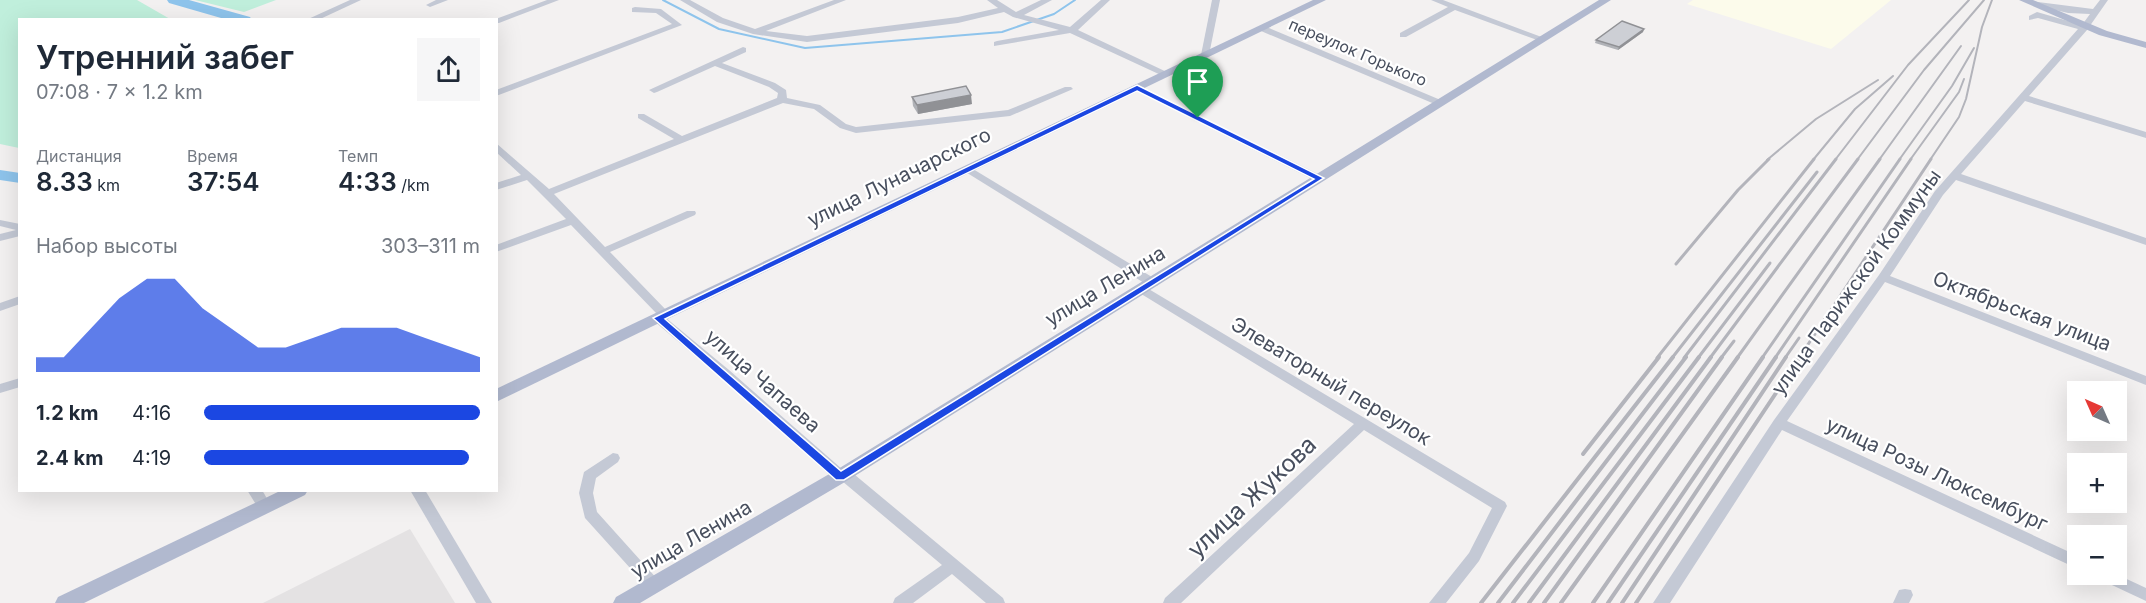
<!DOCTYPE html>
<html lang="ru">
<meta charset="utf-8">
<style>
:root{--surface:#fff;--page:#f6f6f7;--text:#1f2937;--muted:#747a83;--accent:#1b47e2}
body{margin:0;font-family:Inter,sans-serif;background:var(--page);color:var(--text);height:100vh;display:flex;flex-direction:column;font-size:22px;white-space:nowrap}
*{box-sizing:border-box;margin:0}
p{font-size:20px;color:var(--muted)}
.icon{flex:none;width:33px;height:33px;fill:none;stroke:currentColor;stroke-width:2;stroke-linecap:round;stroke-linejoin:round}
.map{position:relative;flex:1;overflow:hidden}
.sheet{position:absolute;left:18px;top:18px;width:480px;height:474px;display:flex;flex-direction:column;background:var(--surface);border-radius:0px;box-shadow:0 6px 24px #0002}
.sheet>*{flex:none}
.needle{width:39px;rotate:315deg}
.controls{position:absolute;left:2067px;top:381px;display:grid;gap:12px}
.controls a{display:grid;place-items:center;width:60px;height:60px;border-radius:0px;background:var(--surface);box-shadow:0 6px 24px #0002;font-size:30px}
.pin{position:absolute;display:grid;place-items:center;width:51px;height:51px;color:#fff;margin:-62px -26px;border-radius:50% 50% 50% 0;rotate:-45deg;box-shadow:0 0 6px #0007}
.pin .icon{rotate:45deg}
.round{display:grid;place-items:center;flex:none;width:63px;height:63px;border-radius:0px;background:var(--page)}
.headline{display:flex;align-items:center;justify-content:space-between;height:102px;padding:0 18px}
h1{font-size:33px;font-weight:600;line-height:45px}
.figures{display:grid;grid-template-columns:repeat(3,1fr);gap:9px;height:102px;padding:6px 18px}
.figures div{display:grid;align-content:center}
.figures b{font-size:26px;font-weight:600}
.figures small{font-size:16px;font-weight:400}
.figures p{font-size:16px}
.chart{height:168px;padding:12px 18px}
.chart p{display:flex;justify-content:space-between}
.chart svg{width:100%;height:108px;margin-top:6px;fill:var(--accent);opacity:.7}
ul{padding:0 18px;list-style:none;font-size:20px}
li{display:grid;grid-template-columns:96px 72px 1fr;align-items:center;height:45px}
li i{height:15px;border-radius:8px;background:var(--accent)}
.map>svg:first-child{display:block}
</style>
<div class="map">
<svg width="2146" height="603" viewBox="0 0 2146 603">
<rect width="100%" height="100%" fill="#f3f1f1"/>
<polygon fill="#fcfbeb" points="1693,0 1891,0 1831,49 1687,4"/>
<polygon fill="#e4e2e3" points="410,529 455,603 263,603"/>
<g fill="#c0efdc">
<polygon points="0,0 137,0 170,19 20,20 19,148 0,144"/>
<polygon points="195,0 276,0 244,12"/>
</g>
<g fill="none" stroke-linecap="round" stroke-linejoin="round">
<polyline stroke="#8ec4ec" stroke-width="2" points="663,0 719,29 805,48 1002,32 1054,14 1075,0"/>
<g fill="#8ec4ec" fill-rule="evenodd">
<polygon points="167,0 189,0 250,17 252,20 228,20 169,3"/>
<polygon points="0,170 20,173 20,183 0,180"/>
</g>
<g fill="#c4c9d5" fill-rule="evenodd">
<polygon points="350,0 361,0 318,20 306,20"/>
<polygon points="436,0 448,0 430,7 426,5"/>
<polygon points="547,0 559,0 499,23 496,23 496,20 493,20"/>
<polygon points="680,0 690,0 723,18 755,29 834,0 846,0 766,31 807,36 958,17 998,8 987,0 997,0 1016,12 1041,0 1052,0 1024,15 1070,27 1101,0 1110,0 1078,30 1171,74 1169,76 1163,76 1070,33 994,46 994,42 997,41 1059,30 1013,17 1004,12 958,23 807,42 753,34 717,22"/>
<polygon points="1212,0 1220,0 1209,55 1205,58 1201,55"/>
<polygon points="1431,0 1443,0 1547,39 1540,41 1455,10 1406,37 1400,37 1400,33 1448,7"/>
<polygon points="2100,0 2108,0 2087,30 2029,96 2146,132 2146,138 2025,101 1961,174 2146,238 2146,245 1956,180 1943,195 1890,276 2146,376 2146,385 1885,282 1787,421 2078,556 2078,569 1782,430 1670,603 1653,603 1774,420 1879,275 1935,191 2078,29 2038,18 2029,20 2029,16 2037,12 2082,25 2090,14 2068,13 2034,5 2030,3 2031,1 2093,9"/>
<polygon points="635,7 661,9 682,25 496,96 496,90 672,24 656,13 632,12 632,8"/>
<polygon points="1264,26 1443,101 1445,103 1443,105 1437,105 1261,31 1260,29"/>
<polygon points="743,47 746,48 746,52 722,63 775,83 786,90 787,98 820,105 846,124 856,127 1008,110 1065,87 1071,87 1073,89 1010,116 856,133 840,128 814,109 783,103 554,194 605,247 687,211 695,211 696,213 695,215 610,252 668,312 670,315 666,318 729,370 842,469 849,470 1003,598 1005,603 986,603 952,574 913,603 893,603 895,598 942,565 842,481 835,480 719,376 654,321 652,318 657,314 571,225 496,252 496,245 566,219 527,180 496,190 496,183 521,175 496,152 496,143 549,189 674,139 638,118 638,114 644,114 682,136 777,98 778,93 769,87 715,66 657,92 654,93 649,90"/>
<polygon points="1137,85 1324,177 1325,179 1320,182 1316,181 1134,90 1132,88"/>
<polygon points="968,166 1157,280 1159,283 1157,286 1149,286 964,171 963,169 964,167"/>
<polygon points="0,220 20,224 20,236 0,241 0,234 16,230 0,226"/>
<polygon points="1142,285 1505,502 1507,506 1479,561 1446,603 1429,603 1469,553 1492,508 1364,430 1181,603 1163,603 1165,598 1354,424 1138,292 1136,289"/>
<polygon points="20,296 20,304 0,311 0,303"/>
<polygon points="20,378 20,387 0,393 0,384"/>
<polygon points="613,453 618,454 620,458 618,462 596,478 593,493 597,512 659,581 662,585 659,589 654,591 649,589 585,518 579,493 584,472"/>
<polygon points="247,490 262,490 272,507 270,511 265,513 260,511"/>
<polygon points="410,490 425,490 492,603 476,603"/>
<polygon points="2095,574 2116,574 2146,588 2146,601 2097,578"/>
<polygon points="1905,589 1911,590 1913,595 1909,603 1893,603 1899,590"/>
</g>
<g fill="#b1b9cf" fill-rule="evenodd">
<polygon points="1313,0 1326,0 496,402 496,389"/>
<polygon points="1599,0 1611,0 850,479 640,603 613,603 616,597 838,469"/>
<polygon points="2019,0 2033,0 2107,31 2146,42 2146,48 2099,35"/>
<polygon points="282,490 308,490 305,495 84,603 55,603 58,597"/>
</g>
<g stroke="#b3b4bb" stroke-width="2">
<polyline points="1767,160 1816,119 1878,80"/>
<polyline points="1813,160 1855,109 1893,76"/>
<polyline points="1835,160 1908,65 1969,0"/>
<polyline points="1857,160 1924,70 1984,0"/>
<polyline points="1879,160 1961,46"/>
<polyline points="1899,160 1952,86 1974,48"/>
<polyline points="1910,160 1959,92 1964,79"/>
<polyline points="1930,160 1959,117 1966,99 1982,27 1992,0"/>
</g>
<g stroke="#b3b4bb" stroke-width="3">
<polyline points="1676,264 1738,190 1769,159"/>
<polyline points="1657,358 1814,159"/>
<polyline points="1672,358 1817,172"/>
<polyline points="1684,358 1836,159"/>
<polyline points="1698,358 1770,263"/>
<polyline points="1710,358 1858,159"/>
<polyline points="1721,358 1734,341"/>
<polyline points="1737,358 1880,159"/>
<polyline points="1762,358 1900,159"/>
<polyline points="1775,358 1911,159"/>
<polyline points="1785,358 1799,338"/>
<polyline points="1799,358 1931,159"/>
</g>
<g stroke="#b3b4bb" stroke-width="4">
<polyline points="1583,454 1659,357"/>
<polyline points="1481,603 1673,357"/>
<polyline points="1498,603 1686,357"/>
<polyline points="1513,603 1699,357"/>
<polyline points="1529,603 1711,357"/>
<polyline points="1544,603 1722,357"/>
<polyline points="1561,603 1738,357"/>
<polyline points="1593,603 1763,357"/>
<polyline points="1608,603 1776,357"/>
<polyline points="1622,603 1786,357"/>
<polyline points="1636,603 1800,357"/>
</g>
</g>
<g fill="#b0b2b7">
<polygon points="1644,29 1643,32 1618,50 1595,43 1596,40"/>
<polygon points="912,97 972,104 918,114 913,106"/>
</g>
<g fill="#909195">
<polygon points="1644,29 1643,32 1618,50 1619,47"/>
<polygon points="971,95 972,104 918,114 917,105"/>
</g>
<g fill="#cdcfd5" stroke="#909195" stroke-width="1.5">
<polygon points="1622,21 1644,29 1619,47 1596,40"/>
<polygon points="966,86 971,95 917,105 912,97"/>
</g>
<path fill="#1b47e2" stroke="#fff" stroke-width="1.5" fill-rule="evenodd" d="M1137,85L1324,178L844,480H836L653,318ZM1137,91L1314,179L841,471L665,319Z"/>
<g text-anchor="middle" stroke-width="4.5" stroke-linejoin="round" paint-order="stroke">
<g font-size="16" fill="#484f5e" stroke="#fff">
<text transform="translate(1358 52) rotate(23)" y="6">переулок Горького</text>
</g>
<g font-size="20" fill="#484f5e" stroke="#fff">
<text transform="translate(899 177) rotate(-26)" y="7">улица Луначарского</text>
<text transform="translate(1856 282) rotate(-54)" y="7">улица Парижской Коммуны</text>
<text transform="translate(1105 286) rotate(-31)" y="7">улица Ленина</text>
<text transform="translate(2022 311) rotate(21)" y="7">Октябрьская улица</text>
<text transform="translate(763 381) rotate(41)" y="7">улица Чапаева</text>
<text transform="translate(1331 381) rotate(31)" y="7">Элеваторный переулок</text>
<text transform="translate(1937 474) rotate(25)" y="7">улица Розы Люксембург</text>
<text transform="translate(691 539) rotate(-30)" y="7">улица Ленина</text>
</g>
<g font-size="24" fill="#484f5e" stroke="#fff">
<text transform="translate(1252 497) rotate(-43)" y="8">улица Жукова</text>
</g>
</g>
</svg>
<div class="controls">
<a><svg class="needle" viewBox="-14 -14 28 28"><path d="M0-13l5 13h-10z" fill="#e53935"/><path d="M0 13l5-13h-10z" fill="#747a83"/></svg></a>
<a>+</a>
<a>−</a>
</div>
<div class="pin" style="left:1198px;top:118px;background:#1e9e55"><svg class="icon" aria-label="arrive" viewBox="0 0 24 24"><path d="M6 21V4h12l-3 4 3 4H6"/></svg></div>
<section class="sheet">
<div class="headline"><div><h1>Утренний забег</h1><p>07:08 · 7 × 1.2 km</p></div><a class="round"><svg class="icon" aria-label="share" viewBox="0 0 24 24"><path d="M12 15V3M7 8l5-5 5 5M5 13v7h14v-7"/></svg></a></div>
<div class="figures">
<div><p>Дистанция</p><b>8.33<small> km</small></b></div>
<div><p>Время</p><b>37:54</b></div>
<div><p>Темп</p><b>4:33<small> /km</small></b></div>
</div>
<div class="chart"><p><span>Набор высоты</span>303–311 m</p>
<svg viewBox="0 0 160 44" preserveAspectRatio="none"><path d="M0 44V38L10 38L20 26L30 14L40 6L50 6L60 18L70 26L80 34L90 34L100 30L110 26L120 26L130 26L140 30L150 34L160 38V44z"/></svg>
</div>
<ul>
<li><b>1.2 km</b>4:16<i style="width:100%"></i></li>
<li><b>2.4 km</b>4:19<i style="width:96%"></i></li>
</ul>
</section>
</div>
